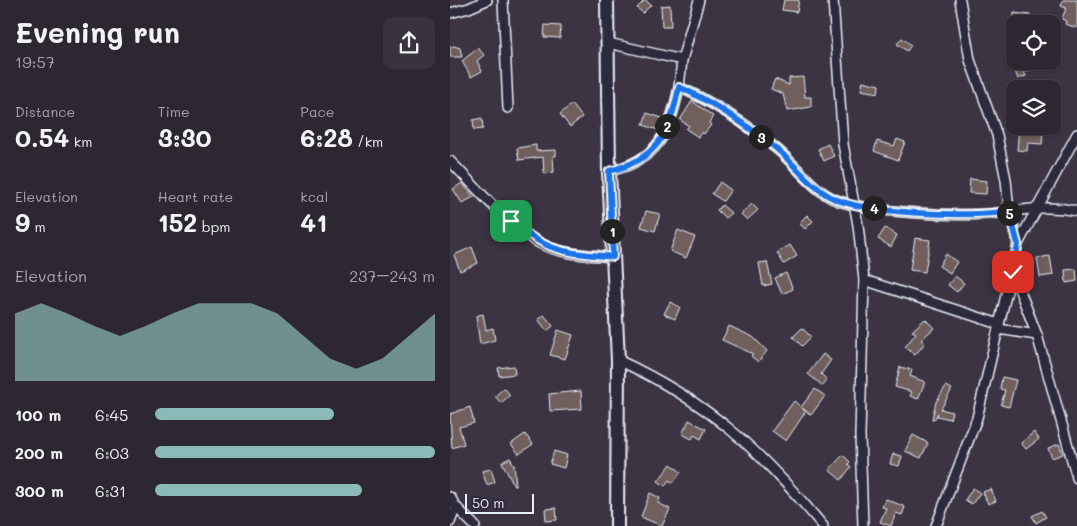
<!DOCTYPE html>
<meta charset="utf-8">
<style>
:root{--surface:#2d2732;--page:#39333e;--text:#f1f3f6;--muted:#a7a5ac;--line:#48444d;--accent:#8bbbb9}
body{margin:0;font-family:Mali,sans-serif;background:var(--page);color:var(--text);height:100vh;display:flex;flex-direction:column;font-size:19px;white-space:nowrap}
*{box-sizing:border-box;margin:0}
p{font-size:16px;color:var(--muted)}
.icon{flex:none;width:28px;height:28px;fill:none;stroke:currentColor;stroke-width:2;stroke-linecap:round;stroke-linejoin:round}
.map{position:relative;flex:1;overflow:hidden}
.details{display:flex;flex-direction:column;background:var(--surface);width:450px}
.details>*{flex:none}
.tools{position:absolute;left:556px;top:15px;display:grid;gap:10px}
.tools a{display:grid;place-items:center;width:55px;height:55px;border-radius:10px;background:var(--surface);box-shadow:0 1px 4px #0004,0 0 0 1px var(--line);font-size:25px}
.scale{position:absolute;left:15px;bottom:12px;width:69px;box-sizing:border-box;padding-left:5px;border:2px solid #e8f1f8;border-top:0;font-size:14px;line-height:18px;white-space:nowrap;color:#e8f1f8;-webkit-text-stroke:4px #2f2a3d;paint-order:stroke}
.pin{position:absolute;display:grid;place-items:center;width:42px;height:42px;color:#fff;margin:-21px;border-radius:10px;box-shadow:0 2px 8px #0006}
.km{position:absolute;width:25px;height:25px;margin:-12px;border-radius:50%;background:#222;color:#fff;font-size:14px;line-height:25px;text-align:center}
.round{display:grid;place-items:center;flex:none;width:52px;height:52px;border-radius:10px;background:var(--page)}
.head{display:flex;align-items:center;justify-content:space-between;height:85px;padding:0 15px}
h1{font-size:28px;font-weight:800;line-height:38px}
.figures{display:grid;grid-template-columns:repeat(3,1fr);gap:8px;height:85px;padding:5px 15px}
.figures div{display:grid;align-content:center}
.figures b{font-size:25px;font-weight:800}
.figures small{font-size:14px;font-weight:400}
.figures p{font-size:14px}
.chart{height:140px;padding:10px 15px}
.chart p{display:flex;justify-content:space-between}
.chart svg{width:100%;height:90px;margin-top:5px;fill:var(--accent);opacity:.7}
ul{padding:0 15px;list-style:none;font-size:16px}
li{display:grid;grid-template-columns:80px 60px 1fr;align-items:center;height:38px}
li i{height:12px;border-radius:6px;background:var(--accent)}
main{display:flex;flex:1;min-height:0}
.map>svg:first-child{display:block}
</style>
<main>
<section class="details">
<div class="head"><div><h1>Evening run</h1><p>19:57</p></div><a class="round"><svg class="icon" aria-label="share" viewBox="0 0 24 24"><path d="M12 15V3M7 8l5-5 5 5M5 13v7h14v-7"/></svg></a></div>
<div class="figures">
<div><p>Distance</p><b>0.54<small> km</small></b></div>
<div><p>Time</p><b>3:30</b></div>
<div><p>Pace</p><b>6:28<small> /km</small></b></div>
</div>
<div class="figures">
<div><p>Elevation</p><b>9<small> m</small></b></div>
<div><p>Heart rate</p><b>152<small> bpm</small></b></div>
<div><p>kcal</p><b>41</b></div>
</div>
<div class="chart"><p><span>Elevation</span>237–243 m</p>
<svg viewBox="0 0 160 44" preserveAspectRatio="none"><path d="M0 44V11L10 6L20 11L30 17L40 22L50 17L60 11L70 6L80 6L90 6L100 11L110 22L120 33L130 38L140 33L150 22L160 11V44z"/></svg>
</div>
<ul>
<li><b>100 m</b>6:45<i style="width:64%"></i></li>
<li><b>200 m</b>6:03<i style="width:100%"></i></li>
<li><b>300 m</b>6:31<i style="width:74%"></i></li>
</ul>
</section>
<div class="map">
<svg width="627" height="526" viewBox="0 0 627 526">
<rect width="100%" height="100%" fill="#3c3443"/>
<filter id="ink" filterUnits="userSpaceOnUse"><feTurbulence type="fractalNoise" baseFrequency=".02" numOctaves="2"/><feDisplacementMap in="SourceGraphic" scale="10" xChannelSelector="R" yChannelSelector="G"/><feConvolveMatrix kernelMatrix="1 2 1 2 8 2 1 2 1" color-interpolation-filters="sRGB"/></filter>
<g filter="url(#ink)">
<g fill="#6f5e5c" stroke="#e8f1f8">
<polygon points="195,0 201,5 193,13 187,8"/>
<polygon points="334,0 349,0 347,12 332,10"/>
<polygon points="613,0 627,0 627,28 615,24 616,21 612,19 616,8 611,6"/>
<polygon points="220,5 221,27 212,27 211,6"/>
<polygon points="564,13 580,15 580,24 563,23"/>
<polygon points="95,25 111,26 110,38 94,37"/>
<polygon points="452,38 461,45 457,51 447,44"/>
<polygon points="4,46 10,48 12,57 0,57 0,47"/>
<polygon points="28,48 34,55 27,61 32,71 21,77 12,61"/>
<polygon points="567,61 583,61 586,68 574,72 576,76 568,79 562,63"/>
<polygon points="353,77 355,97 361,97 361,107 337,111 333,94 321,89 325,79 339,85 339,78"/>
<polygon points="413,81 429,85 428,93 411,90"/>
<polygon points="242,101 263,116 259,123 261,125 254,134 252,132 248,137 236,129 239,126 230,120"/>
<polygon points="122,104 132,117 120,127 110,114"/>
<polygon points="197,113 212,118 208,130 193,125"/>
<polygon points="32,118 33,129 24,130 23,120"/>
<polygon points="569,126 579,126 579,131 593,133 592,144 578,143 577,151 567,150"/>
<polygon points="447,139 455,142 448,160 424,151 427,141 444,146"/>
<polygon points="378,144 384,156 374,161 368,149"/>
<polygon points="86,145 86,151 106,150 106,156 103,156 104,172 94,173 93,157 69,160 67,148"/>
<polygon points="520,179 537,181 536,194 519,193"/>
<polygon points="270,182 281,190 273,201 262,194"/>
<polygon points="12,183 24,197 12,203 3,189"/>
<polygon points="302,204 308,210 297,220 291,214"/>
<polygon points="272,205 281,213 275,218 267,210"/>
<polygon points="196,211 210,214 205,231 191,227"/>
<polygon points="357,215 363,221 355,229 349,223"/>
<polygon points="435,228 447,235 441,247 428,239"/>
<polygon points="228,230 245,237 236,258 220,251"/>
<polygon points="465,238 480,240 475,272 460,270"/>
<polygon points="340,245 347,256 334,264 327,253"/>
<polygon points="22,247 28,263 10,271 4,255"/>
<polygon points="496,254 507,262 500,273 489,266"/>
<polygon points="600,256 603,275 590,277 587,258"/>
<polygon points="317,262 322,284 313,286 309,263"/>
<polygon points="626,269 627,281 616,283 615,270"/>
<polygon points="336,273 343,289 332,294 325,278"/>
<polygon points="505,276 514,283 507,292 498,285"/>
<polygon points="220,302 230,307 225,319 214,314"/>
<polygon points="33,314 36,330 43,328 45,340 30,344 26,316"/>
<polygon points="94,315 103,326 97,331 88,319"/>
<polygon points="475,319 484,328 471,340 475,343 465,355 455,347 466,333 462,331"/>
<polygon points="279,326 303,337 317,351 308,362 301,356 303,354 272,340"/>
<polygon points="352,328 361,337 352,346 343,337"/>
<polygon points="108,330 123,335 115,359 100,355"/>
<polygon points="373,354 381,360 371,374 377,380 373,386 358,374"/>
<polygon points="64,366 65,374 49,376 48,368"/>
<polygon points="450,367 462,370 460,376 475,382 468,399 460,396 462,392 445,387"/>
<polygon points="552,377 566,380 559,407 551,405 555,390 550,389"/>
<polygon points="496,386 502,389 491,409 502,412 500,419 487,416 488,413 484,420 482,419 486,402"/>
<polygon points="54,388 60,395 51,403 45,396"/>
<polygon points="365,389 375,396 361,415 352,408 356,411 336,441 322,431 344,401 351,407"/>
<polygon points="131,391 132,409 100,411 99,394"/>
<polygon points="20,407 24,423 9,427 14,444 2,448 0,414"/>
<polygon points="239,420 256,429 251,439 244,435 242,439 232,434"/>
<polygon points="584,432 589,439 576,449 571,443"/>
<polygon points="75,434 83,444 69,454 61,444"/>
<polygon points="463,435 478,443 471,458 455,451"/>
<polygon points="609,444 613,454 602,458 598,448"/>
<polygon points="104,451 117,455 114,468 100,464"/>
<polygon points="443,454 452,456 449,466 440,464"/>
<polygon points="393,455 400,462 398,464 401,467 391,480 379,470"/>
<polygon points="60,458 64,465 66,485 64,486 52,462"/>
<polygon points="221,464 231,472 223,483 219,480 215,486 208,481"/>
<polygon points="41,469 45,482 37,485 32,471"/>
<polygon points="523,488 530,493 522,504 515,500"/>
<polygon points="541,489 546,501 538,504 533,492"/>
<polygon points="200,493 210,498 208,503 220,509 212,526 191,517"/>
<polygon points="436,499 455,507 452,515 446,513 441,526 430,522 436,508 432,507"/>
<polygon points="106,508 107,520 96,521 95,509"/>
<polygon points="592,511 596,517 586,523 582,516"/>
</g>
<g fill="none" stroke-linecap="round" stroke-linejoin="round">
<defs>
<g id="street">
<polyline points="53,0 58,108"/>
<polyline points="383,0 393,144 408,225 414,280 410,435 413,526"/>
<polyline points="510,0 520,60 547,135 556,180 559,211 568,244"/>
<polyline points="0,13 19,8 37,0"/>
<polyline points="158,43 232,60"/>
<polyline points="229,87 232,60 249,0"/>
<path d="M0,161C25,186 61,229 91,244C113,255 140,255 163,257"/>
<path d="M159,171C207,161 220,133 229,87C265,103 298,125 328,150C348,167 364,192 389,201C426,213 501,216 540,214C572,211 594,204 627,211"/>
<polyline points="563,273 587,335 627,478"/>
<polyline points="414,280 549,324"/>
<polyline points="548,329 587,335"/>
<path d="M168,360C259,402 310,450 373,526"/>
<polyline points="0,497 6,507 25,526"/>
<polyline points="0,522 6,507"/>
<polyline points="486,526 527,418 568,244 627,134"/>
</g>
<polyline id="secondary" points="157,0 159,171 168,360 167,526"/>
</defs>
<use href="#street" stroke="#e8f1f8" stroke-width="12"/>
<use href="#secondary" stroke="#e8f1f8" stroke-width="16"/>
<use href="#street" stroke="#2f2a3d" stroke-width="9"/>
<use href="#secondary" stroke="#2f2a3d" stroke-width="12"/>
</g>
</g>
<g fill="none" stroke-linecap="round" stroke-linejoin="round" filter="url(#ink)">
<defs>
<path id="route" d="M61,221C100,254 115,252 163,257L159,171C207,160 220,133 229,87C265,103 297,125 328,150C345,165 359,185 379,196C409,214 523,218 559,211L568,244L563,272"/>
</defs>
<use href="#route" stroke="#fff" stroke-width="10"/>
<use href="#route" stroke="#1a73e8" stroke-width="6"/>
</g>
</svg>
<div class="tools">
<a><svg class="icon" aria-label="locate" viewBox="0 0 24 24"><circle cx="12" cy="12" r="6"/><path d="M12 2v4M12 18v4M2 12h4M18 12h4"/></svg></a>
<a><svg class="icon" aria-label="layers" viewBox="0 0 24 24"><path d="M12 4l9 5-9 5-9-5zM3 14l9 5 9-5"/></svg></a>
</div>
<div class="scale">50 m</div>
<div class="pin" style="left:61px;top:221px;background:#1e9e55"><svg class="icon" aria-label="arrive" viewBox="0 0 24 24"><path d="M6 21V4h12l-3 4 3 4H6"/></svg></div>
<div class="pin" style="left:563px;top:272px;background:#d93025"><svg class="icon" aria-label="check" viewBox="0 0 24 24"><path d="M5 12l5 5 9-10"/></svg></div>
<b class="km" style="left:162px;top:231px">1</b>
<b class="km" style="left:217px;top:126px">2</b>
<b class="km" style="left:311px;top:137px">3</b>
<b class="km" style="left:424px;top:208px">4</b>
<b class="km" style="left:559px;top:213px">5</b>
</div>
</main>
